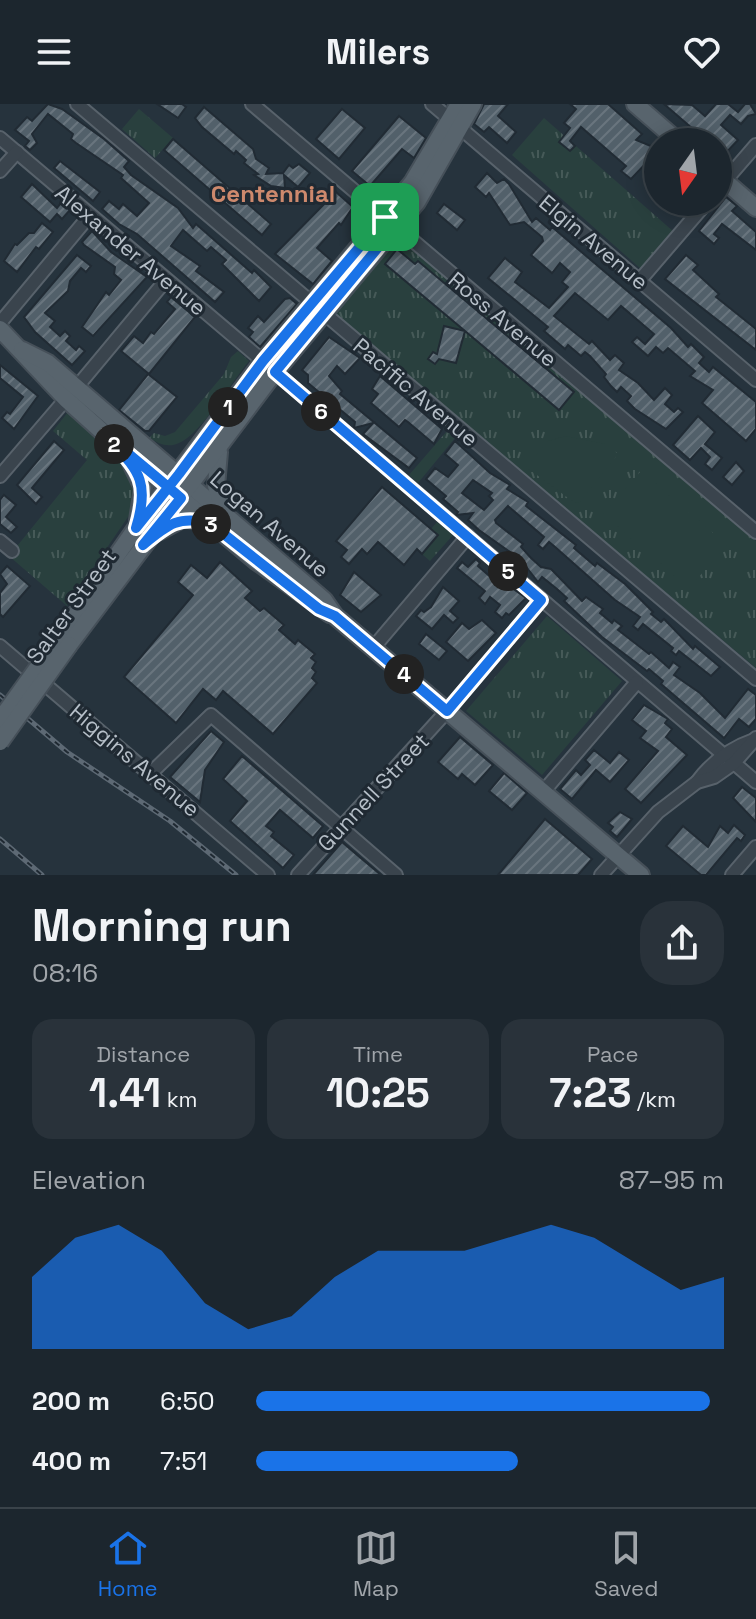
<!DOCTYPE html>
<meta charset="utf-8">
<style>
:root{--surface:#1c262e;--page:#29323a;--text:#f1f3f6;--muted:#a0a5aa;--line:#3a434a;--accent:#1a73e8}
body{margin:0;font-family:"Space Grotesk",sans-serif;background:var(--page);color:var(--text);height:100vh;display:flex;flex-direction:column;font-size:30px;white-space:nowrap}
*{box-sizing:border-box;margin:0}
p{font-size:26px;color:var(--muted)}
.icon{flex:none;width:44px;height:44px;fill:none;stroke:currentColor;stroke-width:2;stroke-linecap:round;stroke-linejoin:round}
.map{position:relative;height:771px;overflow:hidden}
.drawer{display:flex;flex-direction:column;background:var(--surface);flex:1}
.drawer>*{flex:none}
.needle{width:52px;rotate:194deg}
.controls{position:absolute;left:644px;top:24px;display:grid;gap:16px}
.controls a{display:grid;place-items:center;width:88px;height:88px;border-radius:50%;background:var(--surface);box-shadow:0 4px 20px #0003,0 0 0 2px var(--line);font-size:40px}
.pin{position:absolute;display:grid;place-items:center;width:68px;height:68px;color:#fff;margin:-34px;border-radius:16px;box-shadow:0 4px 12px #0006}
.km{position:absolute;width:40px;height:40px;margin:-20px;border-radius:50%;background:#222;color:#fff;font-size:22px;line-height:40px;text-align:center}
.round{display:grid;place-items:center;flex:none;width:84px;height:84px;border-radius:32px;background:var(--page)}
.summary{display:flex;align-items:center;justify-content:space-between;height:136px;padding:0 32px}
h1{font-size:44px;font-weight:700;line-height:60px}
.figures{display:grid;grid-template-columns:repeat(3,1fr);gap:12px;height:136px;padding:8px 32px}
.figures div{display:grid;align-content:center;border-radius:20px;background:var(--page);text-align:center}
.figures b{font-size:40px;font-weight:700}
.figures small{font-size:22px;font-weight:400}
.figures p{font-size:22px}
.chart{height:224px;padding:16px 32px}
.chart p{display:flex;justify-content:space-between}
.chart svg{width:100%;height:144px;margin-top:8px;fill:var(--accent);opacity:.7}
ul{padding:0 32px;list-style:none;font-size:26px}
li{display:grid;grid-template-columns:128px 96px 1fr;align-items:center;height:60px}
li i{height:20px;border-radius:10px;background:var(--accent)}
header{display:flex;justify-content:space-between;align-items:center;height:104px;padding:0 32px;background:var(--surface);font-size:36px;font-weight:700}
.dock{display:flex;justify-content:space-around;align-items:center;height:112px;border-top:2px solid var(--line);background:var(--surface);font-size:22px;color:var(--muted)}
.dock a{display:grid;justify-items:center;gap:4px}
.dock .selected{color:var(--accent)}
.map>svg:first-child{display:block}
</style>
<header><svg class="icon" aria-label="menu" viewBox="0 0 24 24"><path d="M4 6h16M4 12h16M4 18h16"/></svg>Milers<svg class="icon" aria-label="heart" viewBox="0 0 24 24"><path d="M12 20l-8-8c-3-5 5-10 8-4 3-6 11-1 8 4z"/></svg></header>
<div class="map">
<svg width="756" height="771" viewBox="0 0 756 771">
<defs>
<pattern id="grass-tufts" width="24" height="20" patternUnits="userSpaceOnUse" patternTransform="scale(2)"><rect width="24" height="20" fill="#29403e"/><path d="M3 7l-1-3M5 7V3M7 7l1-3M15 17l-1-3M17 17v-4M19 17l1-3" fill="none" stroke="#465a58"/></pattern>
<pattern id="building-hatch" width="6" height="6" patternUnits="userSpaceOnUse" patternTransform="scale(2)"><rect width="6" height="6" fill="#52606a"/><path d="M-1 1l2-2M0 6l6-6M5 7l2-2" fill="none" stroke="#69757e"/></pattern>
</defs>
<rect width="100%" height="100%" fill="#26333d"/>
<g fill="url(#grass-tufts)">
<polygon points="139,5 173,34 155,54 122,25"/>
<polygon points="544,14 674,128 641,165 512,51"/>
<polygon points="400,132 756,437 756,564 332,210"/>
<path d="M238,247L249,257C232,277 202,329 179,339C168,344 159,340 149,334L154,329L165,332L175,328L224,270L231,253Z"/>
<polygon points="68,308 122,359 136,379 130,410 67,502 9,452 87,356 53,327"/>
<polygon points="447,327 455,334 418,379 409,371"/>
<polygon points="437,418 453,431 430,457 422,450 438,431 431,425"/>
<polygon points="547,512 622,577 542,671 466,607"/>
</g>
<g fill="#29403e">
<polygon points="566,332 606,340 618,350 580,398 575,399 526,363 548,337"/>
<polygon points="641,367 727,441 689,484 603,410"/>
</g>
<g fill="url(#building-hatch)" stroke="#212b34" stroke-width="2" fill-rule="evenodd">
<polygon points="48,0 62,5 104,35 129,57 124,63 131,71 178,104 193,124 196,120 252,169 254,166 271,183 259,197 222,160 226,156 211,143 207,147 183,126 171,142 200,162 196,167 224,188 215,198 137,130 119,120 102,105 109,97 119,105 123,100 137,112 149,99 121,74 123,71 76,39 71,35 73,30 48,10 32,30 37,39 30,46 25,42 29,37 15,26 27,13 32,17"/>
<polygon points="157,0 182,0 186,3 178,14"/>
<polygon points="484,0 508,0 498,12 516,28 507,39 489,23 484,28 474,20"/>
<polygon points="570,0 608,0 642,30 636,36 658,45 658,65 648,57 631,75 621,67 626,62 581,23 570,37 575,42 570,47 559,38 570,24 564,19 576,5"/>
<polygon points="664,0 692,1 705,12 716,0 728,0 738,8 745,0 750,0 756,10 748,12 741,20 730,11 721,21 738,36 723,52 718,48 718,38 708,38"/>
<polygon points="204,3 253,45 256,55 269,64 266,70 283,69 289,61 293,64 299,60 310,69 298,83 284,71 285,84 271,82 254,71 258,70 244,59 246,56 236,47 234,50 202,23 195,14"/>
<polygon points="342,5 365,24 339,55 316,35"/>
<polygon points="399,12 426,34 414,54 402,45 370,82 352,67"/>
<polygon points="173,35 271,120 262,131 164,46"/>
<polygon points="60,57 100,88 93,97 54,64"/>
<polygon points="487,69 497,79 504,75 509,80 532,118 536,114 550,126 552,123 671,224 688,243 691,240 704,253 699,259 709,268 713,263 756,298 756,325 746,337 702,299 713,286 690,272 695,267 668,244 663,249 656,243 648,252 632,238 637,233 645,240 654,230 621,202 608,216 575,189 554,212 589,240 592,237 610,256 615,251 624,259 619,266 638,279 654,296 665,284 672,291 665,300 674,308 678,304 683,308 666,325 635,305 627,297 631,292 621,283 617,288 611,282 604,273 606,270 590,252 585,248 581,252 568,241 565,245 544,227 548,223 488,174 505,154 522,168 515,178 549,204 568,183 562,178 570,168 560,159 552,169 531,151 543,137 542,133 524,118 510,121 489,89 486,93 475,83"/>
<polygon points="32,80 57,104 61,99 70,106 62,115 57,110 50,118 21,93"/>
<polygon points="336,88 353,103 341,121 339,119 317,144 332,157 313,180 275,150"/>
<polygon points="726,93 737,102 732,107 756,128 756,146 722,120 714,130 719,134 714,140 699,127"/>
<polygon points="444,100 465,116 457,126 437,109"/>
<polygon points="42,119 53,128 39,145 36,143 17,168 4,157 15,140 17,141 29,129 34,129"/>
<polygon points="92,127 111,148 147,173 93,232 82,223 106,188 109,191 121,176 114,170 115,163 84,141 82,138"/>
<polygon points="397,145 415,160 418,157 574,288 559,306 465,227 456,259 439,255 435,260 428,255 433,248 437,250 444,222 465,227 385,160"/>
<polygon points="77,151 91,162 86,168 81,164 70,177 68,187 45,209 55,217 50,223 60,232 65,227 70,232 66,237 76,246 79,242 85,247 72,261 35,228 24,213"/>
<polygon points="686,151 698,161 693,166 719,190 716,193 756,225 756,246 665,175"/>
<polygon points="171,193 195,213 149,270 121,247 134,232 143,239 151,228 154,230 175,205 167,198"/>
<polygon points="290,194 297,200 260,243 249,233 253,228 248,224 258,212 264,218 285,195"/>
<polygon points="329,233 360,254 345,270 337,262 329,272 342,287 340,290 417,354 409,364 363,330 373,319 354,324 355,318 308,279 308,271 302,266"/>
<polygon points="0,261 38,292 14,325 2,314 7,308 10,310 23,293 0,274"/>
<polygon points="148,270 177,293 149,327 145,327 119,306"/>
<polygon points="380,272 442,325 434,340 408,318 405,316 399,323 371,299 378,290 372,285"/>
<polygon points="698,312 715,328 705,340 722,354 712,366 705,360 710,353 701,344 690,356 673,341"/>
<polygon points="54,337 64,346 32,384 42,393 36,400 17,381"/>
<path d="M455,337L490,369L510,381L507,385L528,398L526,402L576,441L574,444L595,462L597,459L625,480L653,508L651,510L661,518L664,515L693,545L695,542L720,563L711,572L679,547L676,551L671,547L673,544L643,520L638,526L633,522L640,513L615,496L554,442L549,438L543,445L538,441L544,433L508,402L495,416L496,419L523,440L521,443L531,454L541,463L551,465L582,497L586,493L603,505L600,509L612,519L614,516L622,522L618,526L649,550L651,548L669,564L673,558L680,563L674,571L700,589L725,614L748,585L756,591V615L749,623L739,615L724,634L661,580L663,577L649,565L647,567L602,533L564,497L567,494L557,485L542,473L538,478L520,455L479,426L468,416L473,409L456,411L458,408L443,395L446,392L426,375L435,364L448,373L458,361L445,350ZM473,376L492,389L489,392L493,396L484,406L462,389Z"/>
<polygon points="736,358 744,367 732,381 723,373"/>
<polygon points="382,383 438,431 422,450 417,445 404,461 378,438 367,450 362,445 349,460 341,453 347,446 336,437"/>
<polygon points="4,391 16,401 6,413 17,423 11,429 0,420 0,396"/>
<polygon points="476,455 480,459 478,462 502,483 505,479 526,494 509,511 506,509 502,514 495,508 500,501 490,493 485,500 479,494 485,487 457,464 462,458 468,463"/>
<polygon points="220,458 252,487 245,494 260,507 264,504 284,521 279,526 295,540 298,536 315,550 311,554 316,558 312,564 316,568 312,574 317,579 273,630 223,587 216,596 203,585 176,619 124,573 193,491 178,478 191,461 207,474"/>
<polygon points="7,462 30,482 3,513 0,510 0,489 7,480 0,470"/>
<polygon points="354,468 381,491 361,508 340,491"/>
<polygon points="443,483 459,497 450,507 458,514 453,519 444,511 432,525 416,512 421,506 424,508 431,503"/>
<polygon points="482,516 496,529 468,557 446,538 462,519 469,525"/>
<polygon points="426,530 447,547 439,556 419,540"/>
<polygon points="644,601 668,615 665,619 672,625 666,633 687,651 641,699 625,685 658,647 640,634 646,627 632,616"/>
<polygon points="211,627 224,638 205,666 200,698 170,673"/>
<polygon points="460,633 493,661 475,681 462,670 458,675 438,658"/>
<polygon points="594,646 610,659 619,648 629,656 610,678 596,666 572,695 560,685 576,666 581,671 590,661 585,656"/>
<polygon points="242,652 323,722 313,734 280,706 266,722 274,728 271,732 294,751 283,764 230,717 247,697 223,675"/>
<polygon points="504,669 527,689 512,706 489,687"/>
<polygon points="742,683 756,694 756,718 733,694"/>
<polygon points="620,708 632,715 617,733 610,727 613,723 608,719"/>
<polygon points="545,715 592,755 578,771 498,771"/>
<polygon points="734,721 745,731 741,737 737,734 706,771 701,771 666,742 683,722 708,743 720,722 728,729"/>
<polygon points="342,738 356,750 381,771 313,771"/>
</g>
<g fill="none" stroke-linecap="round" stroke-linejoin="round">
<defs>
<g id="minor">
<polyline points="77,0 756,575"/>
<polyline points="252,0 756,428"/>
<polyline points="432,0 756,276"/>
<polyline points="0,34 263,257"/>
<polyline points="0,67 17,48"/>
<polyline points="718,85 756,41"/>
<polyline points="640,176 707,98"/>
<polyline points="0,219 90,111"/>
<polyline points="275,268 725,652"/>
<polyline points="76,284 166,176"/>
<polyline points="0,372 66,295"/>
<polyline points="0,437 12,447"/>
<polyline points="0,542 268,771"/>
<polyline points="373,544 468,432"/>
<polyline points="734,659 756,678"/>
<polyline points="151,669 211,611 396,771"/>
<path d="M697,678C711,659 731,644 754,636"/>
<polyline points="543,688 637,578"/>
<polyline points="298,771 447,607 541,496"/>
<polyline points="601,771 658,708 697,678 714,673 734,659 756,634"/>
<polyline points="732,771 756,743"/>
</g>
<g id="major">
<polyline points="635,0 679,38"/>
<polyline points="718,71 756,104"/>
<polyline points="0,225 66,295 106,331 256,457 330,510"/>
<polyline points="22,246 48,259 324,496 335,512 641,771"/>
<polyline points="219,348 216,382 225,411"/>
<polyline points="131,359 143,384 138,416"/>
<polyline points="160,427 184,414 208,419"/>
<polyline points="59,534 136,424 263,257 412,79 459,0"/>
<polyline points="69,541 275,268 417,98 473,0"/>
</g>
</defs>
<use href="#minor" stroke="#58626b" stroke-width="16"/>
<use href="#major" stroke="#465059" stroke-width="20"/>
<use href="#minor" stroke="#3a444d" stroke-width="12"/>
<use href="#major" stroke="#58646d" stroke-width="16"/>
<defs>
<g id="rail">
<polyline points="0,591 67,648 170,717 236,771"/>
<polyline points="0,735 42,771"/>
</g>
</defs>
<use href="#rail" stroke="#5d6974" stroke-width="5"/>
<use href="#rail" stroke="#1f2932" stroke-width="2" stroke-dasharray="6" stroke-linecap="butt"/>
<defs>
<g id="major-bridge">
<polyline points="0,616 59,534"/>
<polyline points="0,638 69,541"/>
</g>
</defs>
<use href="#major-bridge" stroke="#465059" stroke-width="20" stroke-linecap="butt"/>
<use href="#major-bridge" stroke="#58646d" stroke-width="16"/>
</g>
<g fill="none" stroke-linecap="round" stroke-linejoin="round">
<defs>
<path id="route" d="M385,113L263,257L179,370L136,424C151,375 137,366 106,331L160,376L181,394L143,441C167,421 180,410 211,420L319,505L335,512L447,607L541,496L275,268L395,123L385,113"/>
</defs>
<use href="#route" stroke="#fff" stroke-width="16"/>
<use href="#route" stroke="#1a73e8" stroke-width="10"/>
</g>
<g text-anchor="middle" stroke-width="6" stroke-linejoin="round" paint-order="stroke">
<g font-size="22" fill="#b6bfc8" stroke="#1f2932">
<text transform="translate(594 138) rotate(40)" y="8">Elgin Avenue</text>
<text transform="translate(131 146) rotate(40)" y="8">Alexander Avenue</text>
<text transform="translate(503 215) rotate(40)" y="8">Ross Avenue</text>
<text transform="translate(416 288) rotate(40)" y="8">Pacific Avenue</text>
<text transform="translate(270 420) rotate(41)" y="8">Logan Avenue</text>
<text transform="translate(71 502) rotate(-54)" y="8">Salter Street</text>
<text transform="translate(135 656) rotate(40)" y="8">Higgins Avenue</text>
<text transform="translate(373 688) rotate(-47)" y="8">Gunnell Street</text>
</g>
<g font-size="24" font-weight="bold" fill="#cd896d" stroke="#1f2932">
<text x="273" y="98">Centennial</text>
</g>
</g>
</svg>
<div class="controls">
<a><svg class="needle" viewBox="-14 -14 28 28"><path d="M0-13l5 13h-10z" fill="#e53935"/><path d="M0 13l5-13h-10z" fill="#a0a5aa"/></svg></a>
</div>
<div class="pin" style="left:385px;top:113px;background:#1e9e55"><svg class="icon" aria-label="arrive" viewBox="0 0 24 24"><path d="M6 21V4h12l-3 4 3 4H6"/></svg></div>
<b class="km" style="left:228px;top:303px">1</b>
<b class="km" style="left:114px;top:340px">2</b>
<b class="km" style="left:211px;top:420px">3</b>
<b class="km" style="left:404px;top:570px">4</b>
<b class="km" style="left:508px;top:467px">5</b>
<b class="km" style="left:321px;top:307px">6</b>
</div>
<section class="drawer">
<div class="summary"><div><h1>Morning run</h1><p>08:16</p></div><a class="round"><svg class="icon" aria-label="share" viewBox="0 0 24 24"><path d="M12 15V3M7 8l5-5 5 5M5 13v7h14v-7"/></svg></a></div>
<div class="figures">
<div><p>Distance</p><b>1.41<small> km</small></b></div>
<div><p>Time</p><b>10:25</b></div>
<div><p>Pace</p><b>7:23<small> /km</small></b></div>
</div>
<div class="chart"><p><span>Elevation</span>87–95 m</p>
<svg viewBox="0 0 160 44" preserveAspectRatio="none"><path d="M0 44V22L10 10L20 6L30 14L40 30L50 38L60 34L70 22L80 14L90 14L100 14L110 10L120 6L130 10L140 18L150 26L160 22V44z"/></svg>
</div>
<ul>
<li><b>200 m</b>6:50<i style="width:97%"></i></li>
<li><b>400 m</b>7:51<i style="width:56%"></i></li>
</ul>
</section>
<nav class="dock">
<a class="selected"><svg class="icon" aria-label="home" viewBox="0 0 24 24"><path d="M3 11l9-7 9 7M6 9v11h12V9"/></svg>Home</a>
<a><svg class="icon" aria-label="map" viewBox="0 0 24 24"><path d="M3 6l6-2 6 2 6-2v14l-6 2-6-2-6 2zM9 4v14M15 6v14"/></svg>Map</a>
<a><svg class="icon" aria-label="saved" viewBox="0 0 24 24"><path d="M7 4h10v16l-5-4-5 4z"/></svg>Saved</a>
</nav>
